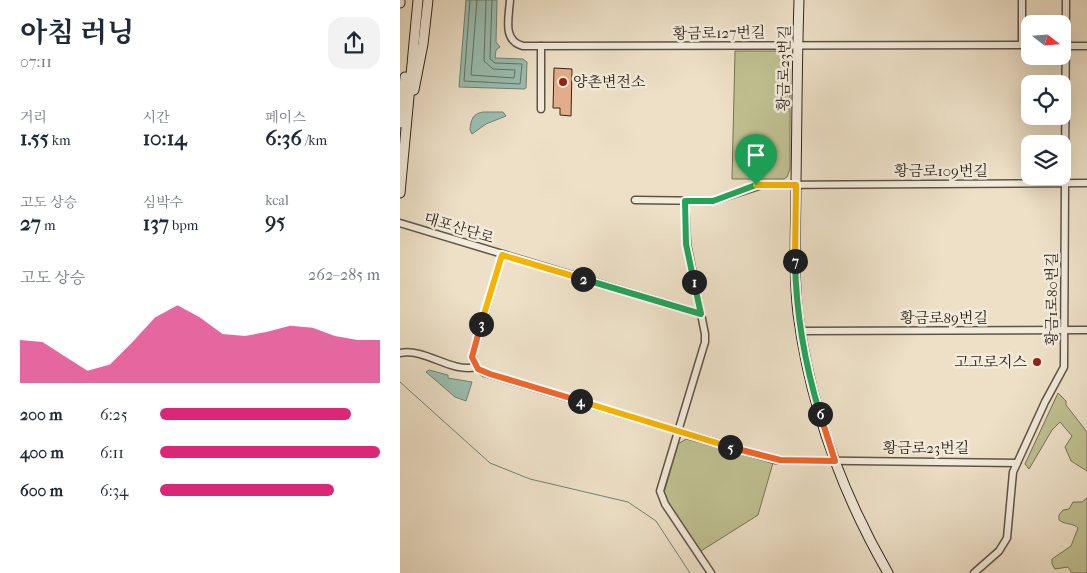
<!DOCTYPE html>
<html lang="ko">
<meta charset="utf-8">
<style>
:root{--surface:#fff;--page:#f2f2f3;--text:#1f2937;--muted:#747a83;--accent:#db2777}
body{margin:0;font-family:"IM FELL French Canon","Noto Serif KR",serif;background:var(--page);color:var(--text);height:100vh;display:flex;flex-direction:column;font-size:19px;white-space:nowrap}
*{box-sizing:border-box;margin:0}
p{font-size:16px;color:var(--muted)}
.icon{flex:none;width:28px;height:28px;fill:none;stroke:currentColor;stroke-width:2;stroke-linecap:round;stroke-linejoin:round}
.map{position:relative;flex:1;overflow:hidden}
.sheet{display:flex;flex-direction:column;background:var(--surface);width:400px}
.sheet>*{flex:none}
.needle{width:32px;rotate:107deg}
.controls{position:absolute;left:621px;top:15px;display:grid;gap:10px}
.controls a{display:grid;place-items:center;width:50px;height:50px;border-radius:10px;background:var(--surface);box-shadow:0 5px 20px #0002;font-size:25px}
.pin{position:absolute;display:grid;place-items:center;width:42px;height:42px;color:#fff;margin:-51px -21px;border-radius:50% 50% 50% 0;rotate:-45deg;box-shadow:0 0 5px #0007}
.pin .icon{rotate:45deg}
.km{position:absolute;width:25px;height:25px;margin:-12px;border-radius:50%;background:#222;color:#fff;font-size:14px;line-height:25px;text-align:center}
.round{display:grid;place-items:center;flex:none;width:52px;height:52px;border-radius:15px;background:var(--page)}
.overview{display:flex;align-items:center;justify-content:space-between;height:85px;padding:0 20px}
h1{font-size:28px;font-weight:700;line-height:38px}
.stats{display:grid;grid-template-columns:repeat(3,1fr);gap:8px;height:85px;padding:5px 20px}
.stats div{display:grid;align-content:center}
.stats b{font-size:21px;font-weight:700}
.stats small{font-size:14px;font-weight:400}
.stats p{font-size:14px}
.chart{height:140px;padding:10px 20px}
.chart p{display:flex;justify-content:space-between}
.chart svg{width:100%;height:90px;margin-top:5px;fill:var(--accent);opacity:.7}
ul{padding:0 20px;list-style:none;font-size:16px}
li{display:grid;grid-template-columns:80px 60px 1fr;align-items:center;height:38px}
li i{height:12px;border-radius:6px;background:var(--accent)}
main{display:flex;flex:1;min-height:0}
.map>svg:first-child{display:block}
</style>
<main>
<section class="sheet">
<div class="overview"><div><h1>아침 러닝</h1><p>07:11</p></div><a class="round"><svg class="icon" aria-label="share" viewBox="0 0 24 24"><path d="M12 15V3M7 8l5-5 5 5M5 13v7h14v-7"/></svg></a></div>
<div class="stats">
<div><p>거리</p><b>1.55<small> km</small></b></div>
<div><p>시간</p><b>10:14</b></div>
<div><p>페이스</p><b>6:36<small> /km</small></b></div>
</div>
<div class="stats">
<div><p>고도 상승</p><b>27<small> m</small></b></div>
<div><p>심박수</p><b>137<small> bpm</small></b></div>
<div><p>kcal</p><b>95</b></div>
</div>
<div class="chart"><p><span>고도 상승</span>262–285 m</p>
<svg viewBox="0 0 160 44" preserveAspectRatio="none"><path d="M0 44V23L10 24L20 31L30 38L40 35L50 24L60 12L70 6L80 12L90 20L100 21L110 19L120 16L130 17L140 21L150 23L160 23V44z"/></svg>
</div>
<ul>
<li><b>200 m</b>6:25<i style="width:87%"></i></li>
<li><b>400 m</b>6:11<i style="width:100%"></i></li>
<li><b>600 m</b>6:34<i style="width:79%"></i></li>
</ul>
</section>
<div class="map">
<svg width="687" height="573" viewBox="0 0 687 573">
<rect width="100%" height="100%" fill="#ede0c7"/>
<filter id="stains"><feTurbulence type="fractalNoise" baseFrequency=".004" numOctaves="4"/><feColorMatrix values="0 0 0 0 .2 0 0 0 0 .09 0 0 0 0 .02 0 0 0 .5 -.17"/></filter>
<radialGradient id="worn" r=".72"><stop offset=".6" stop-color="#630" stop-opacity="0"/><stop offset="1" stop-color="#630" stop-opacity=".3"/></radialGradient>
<g fill="#bfc091" stroke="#787256">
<polygon points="335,51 381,51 390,56 390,169 387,177 384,179 332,179"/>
<polygon points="658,393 666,401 666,405 687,432 687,471 671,461 665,447 672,436 660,422 652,430 629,469 625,464"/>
<polygon points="286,439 373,463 358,515 301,551 266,501 264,493 278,444"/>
<path d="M687,498V573H672L668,567L655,569L652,564V559L671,546L678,528C674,523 665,525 659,520V515L663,510L669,509L673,502H682Z"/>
</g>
<g fill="#9abeb0" stroke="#708174">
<polygon points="66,0 97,0 96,42 100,47 96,50 95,58 123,59 127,62 126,88 124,89 59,87"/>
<path d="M83,112H103L106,116L86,124L72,134L70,130C71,120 72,114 83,112Z"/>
<polygon points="29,370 48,375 48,378 72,382 66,401 55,397 26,372"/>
</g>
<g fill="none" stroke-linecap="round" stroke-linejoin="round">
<g stroke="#657266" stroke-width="1">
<polyline points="70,0 64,81 120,84 122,64 95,63 90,59 92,0"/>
<polyline points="77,0 71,75 114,78 115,70 93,69 84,61 86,0"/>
</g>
<polyline stroke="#708174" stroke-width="1" points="0,382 90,463 130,479 228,502 256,521 290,573"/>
</g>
<polygon fill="#e4ad89" stroke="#30251b" points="154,68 172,69 171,116 160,115 160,108 153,108"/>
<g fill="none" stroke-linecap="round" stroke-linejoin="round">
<defs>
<g id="street">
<path d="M110,0C109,17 102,41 123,46L630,45"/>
<polyline points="622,45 622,0"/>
<polyline points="141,46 141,109"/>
<polyline points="663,46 687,46"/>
<polyline points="235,200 313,201 362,185 687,183"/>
<polyline points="285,201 287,244 301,314"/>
<polyline points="0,223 301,314 305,334 305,342 260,491 265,504 311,573"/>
<path d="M102,255L73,353C72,363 76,368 85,373L375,460L617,463"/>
<polyline points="401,331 687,330"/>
<path d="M0,353C26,348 50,373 76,367"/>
<polyline points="574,573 599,551 607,538 613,472 645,402 664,367 666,0"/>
</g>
<g id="secondary">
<path d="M399,0C397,61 397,121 396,182C396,226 393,270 398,314C410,405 442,493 488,573"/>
<polyline points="0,3 0,0"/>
<polyline points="14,90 23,44 28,0"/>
<polyline points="0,123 5,77"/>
<polyline points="0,193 18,0"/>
</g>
</defs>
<use href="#street" stroke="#5f5446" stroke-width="9"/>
<use href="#secondary" stroke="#30251b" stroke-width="11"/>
<use href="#street" stroke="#f3ebdb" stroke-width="6"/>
<use href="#secondary" stroke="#f3ebdb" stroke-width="9"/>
</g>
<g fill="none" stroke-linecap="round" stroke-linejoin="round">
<defs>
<polyline id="split-1" points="294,282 286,244 285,201 313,201 356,185"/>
<polyline id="split-2" points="183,279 301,314 294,282"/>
<polyline id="split-3" points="81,324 102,255 183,279"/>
<polyline id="split-4" points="81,324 72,357 78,369 90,374 180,401"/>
<polyline id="split-5" points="180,401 330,447"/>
<polyline id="split-6" points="330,447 380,460 435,461 420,414"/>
<path id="split-7" d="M395,261C396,313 405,365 420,414"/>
<polyline id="split-8" points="356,185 396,185 395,261"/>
</defs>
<use href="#split-1" stroke="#fff" stroke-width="10"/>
<use href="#split-2" stroke="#fff" stroke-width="10"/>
<use href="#split-3" stroke="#fff" stroke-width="10"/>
<use href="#split-4" stroke="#fff" stroke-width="10"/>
<use href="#split-5" stroke="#fff" stroke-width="10"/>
<use href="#split-6" stroke="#fff" stroke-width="10"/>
<use href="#split-7" stroke="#fff" stroke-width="10"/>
<use href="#split-8" stroke="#fff" stroke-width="10"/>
<use href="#split-1" stroke="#22a559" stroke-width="6"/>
<use href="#split-2" stroke="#22a559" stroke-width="6"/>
<use href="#split-3" stroke="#f5b400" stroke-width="6"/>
<use href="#split-4" stroke="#f0652b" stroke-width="6"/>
<use href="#split-5" stroke="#f5b400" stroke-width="6"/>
<use href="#split-6" stroke="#f0652b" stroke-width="6"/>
<use href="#split-7" stroke="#22a559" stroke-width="6"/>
<use href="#split-8" stroke="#f5b400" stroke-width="6"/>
</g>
<g fill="#8f2418" stroke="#f3ebdb" stroke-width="2">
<circle cx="163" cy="82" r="5"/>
<circle cx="637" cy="362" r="5"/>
</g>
<g text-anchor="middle" stroke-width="5" stroke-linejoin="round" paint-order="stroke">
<g font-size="15" fill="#30251b" stroke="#f3ebdb">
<text transform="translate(319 33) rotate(-1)" y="5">황금로127번길</text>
<text transform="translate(384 68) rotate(-89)" y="5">황금로23번길</text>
<text x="541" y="176">황금로109번길</text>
<text transform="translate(59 228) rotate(17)" y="5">대포산단로</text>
<text transform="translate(652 299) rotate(-90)" y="5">황금1로80번길</text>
<text x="544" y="323">황금로89번길</text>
<text x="526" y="453">황금로23번길</text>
</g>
<g font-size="15" fill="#30251b" stroke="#f3ebdb" text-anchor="start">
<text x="173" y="87">양촌변전소</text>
<text x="627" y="367" text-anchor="end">고고로지스</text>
</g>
</g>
<rect width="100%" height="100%" filter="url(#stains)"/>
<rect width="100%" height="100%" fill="url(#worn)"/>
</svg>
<div class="controls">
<a><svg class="needle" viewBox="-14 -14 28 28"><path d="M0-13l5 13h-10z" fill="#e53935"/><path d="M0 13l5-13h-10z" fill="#747a83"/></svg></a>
<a><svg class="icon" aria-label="locate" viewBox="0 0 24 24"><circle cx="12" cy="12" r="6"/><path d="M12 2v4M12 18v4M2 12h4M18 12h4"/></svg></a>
<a><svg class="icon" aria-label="layers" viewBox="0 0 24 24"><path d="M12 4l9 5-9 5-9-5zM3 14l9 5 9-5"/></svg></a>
</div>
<div class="pin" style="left:356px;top:185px;background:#1e9e55"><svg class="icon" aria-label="arrive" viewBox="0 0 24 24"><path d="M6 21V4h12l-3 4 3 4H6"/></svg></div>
<b class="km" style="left:294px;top:282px">1</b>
<b class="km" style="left:183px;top:279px">2</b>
<b class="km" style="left:81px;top:324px">3</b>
<b class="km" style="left:180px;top:401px">4</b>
<b class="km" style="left:330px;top:447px">5</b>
<b class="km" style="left:420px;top:414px">6</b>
<b class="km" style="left:395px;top:261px">7</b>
</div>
</main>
